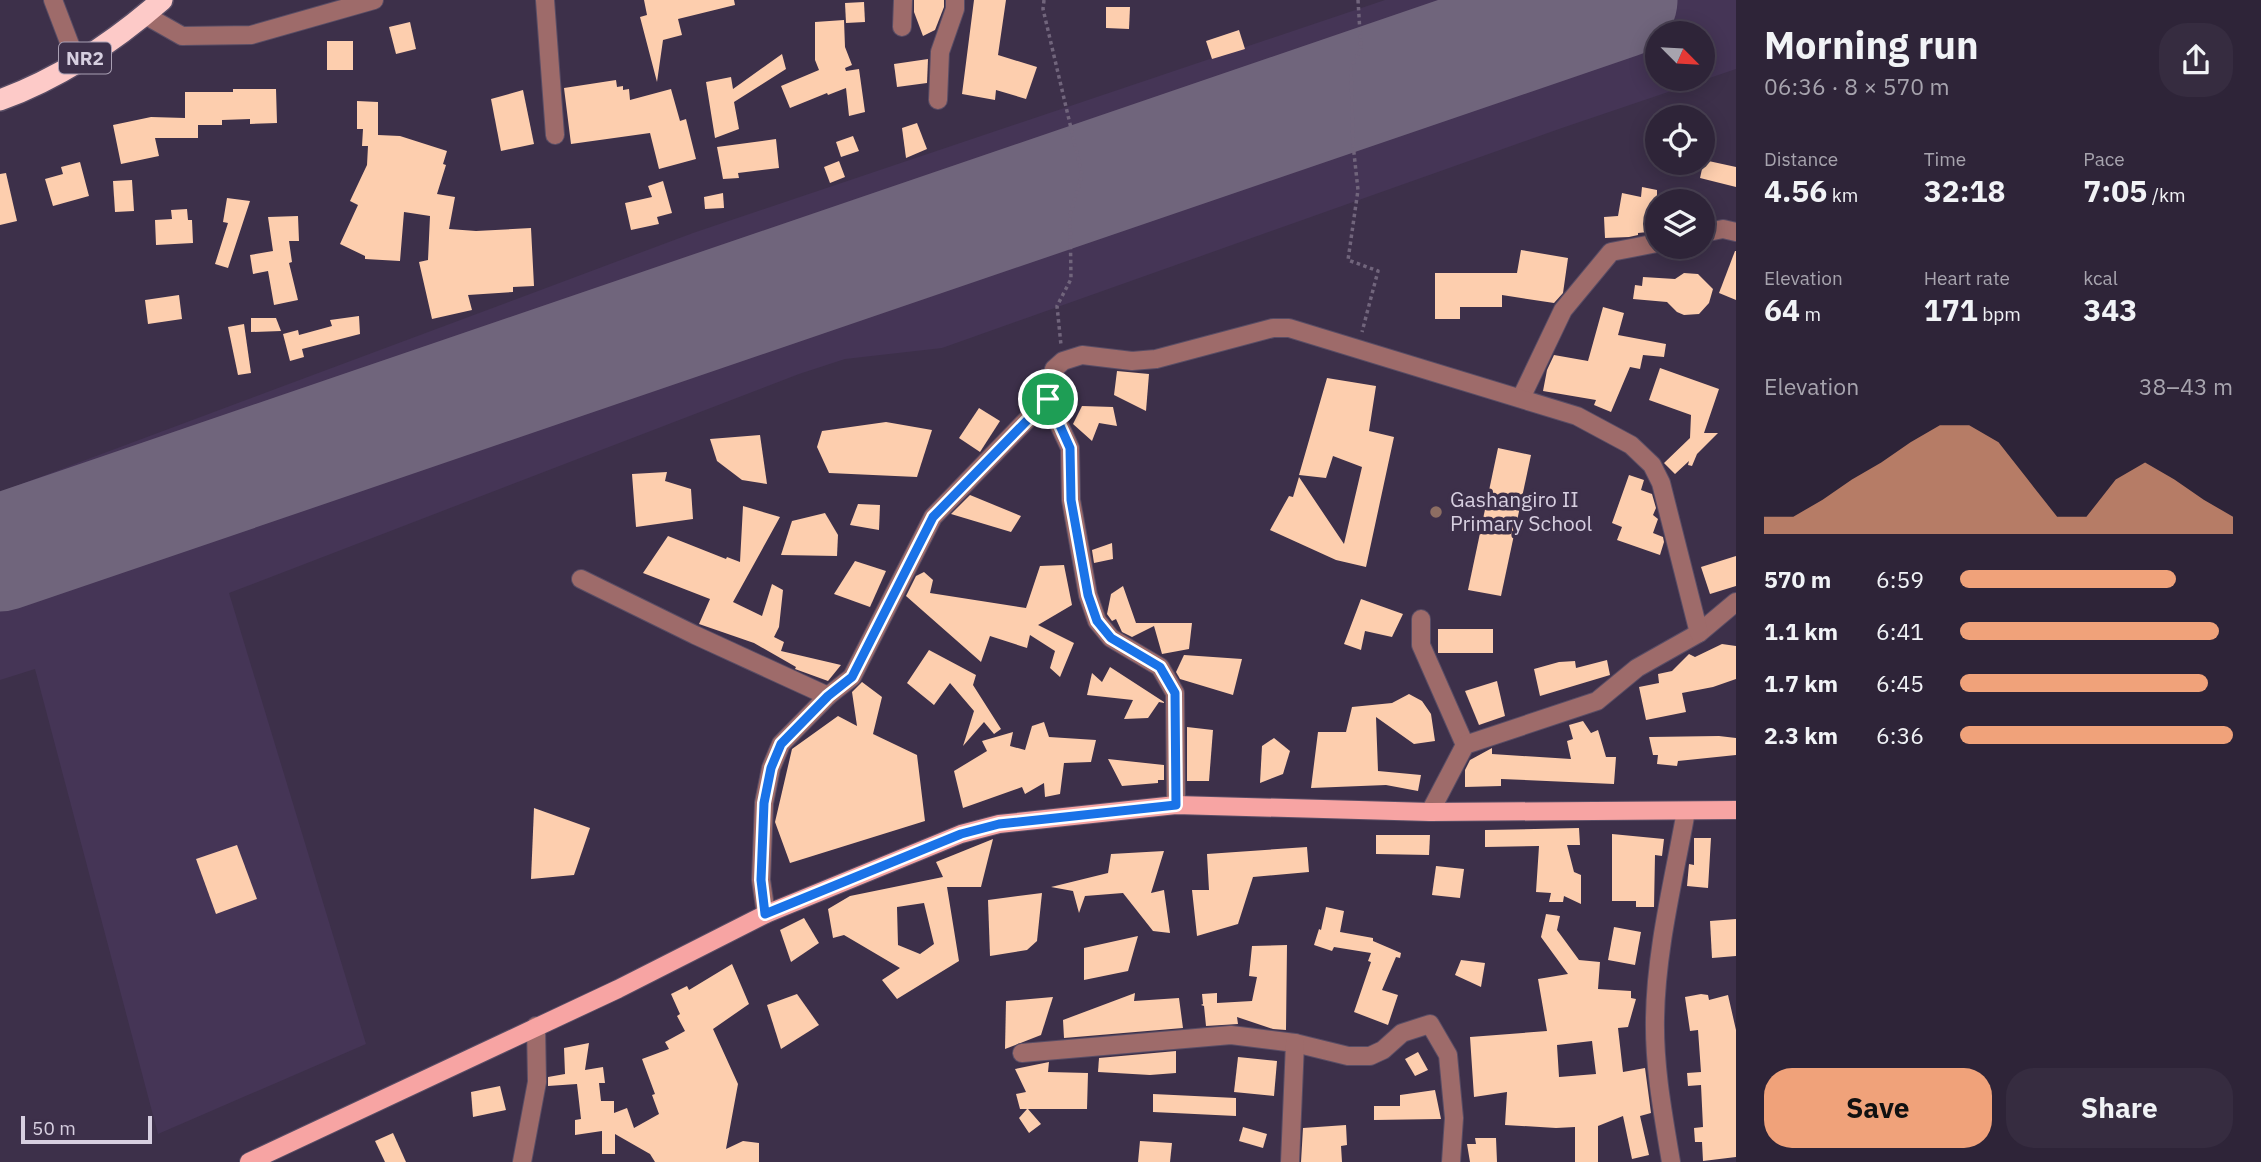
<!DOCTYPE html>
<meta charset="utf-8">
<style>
:root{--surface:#2e2438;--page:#362c40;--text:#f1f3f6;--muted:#a7a4ae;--line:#494153;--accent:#f0a27a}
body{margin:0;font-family:"IBM Plex Sans",sans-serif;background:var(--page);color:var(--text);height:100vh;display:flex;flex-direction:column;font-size:26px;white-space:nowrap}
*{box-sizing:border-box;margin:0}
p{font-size:23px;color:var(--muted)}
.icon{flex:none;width:38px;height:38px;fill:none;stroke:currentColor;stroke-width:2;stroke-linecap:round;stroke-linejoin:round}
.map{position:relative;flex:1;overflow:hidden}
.side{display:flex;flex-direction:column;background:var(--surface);width:525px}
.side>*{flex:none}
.needle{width:46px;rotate:114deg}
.controls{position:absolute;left:1645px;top:21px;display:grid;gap:14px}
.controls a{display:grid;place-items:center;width:70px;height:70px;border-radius:50%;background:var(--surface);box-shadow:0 4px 18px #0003,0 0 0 2px var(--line);font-size:35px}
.scale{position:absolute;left:21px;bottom:18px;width:131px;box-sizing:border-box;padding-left:7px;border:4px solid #d7cfe0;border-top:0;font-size:19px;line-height:24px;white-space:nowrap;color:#d7cfe0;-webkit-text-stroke:5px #3d304a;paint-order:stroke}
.pin{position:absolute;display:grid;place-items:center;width:60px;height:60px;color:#fff;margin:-30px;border:4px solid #fff;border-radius:50%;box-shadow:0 2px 7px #0007}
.round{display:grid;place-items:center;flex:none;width:74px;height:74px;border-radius:28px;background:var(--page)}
.overview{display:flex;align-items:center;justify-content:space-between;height:119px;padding:0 28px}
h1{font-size:38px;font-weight:800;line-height:52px}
.figures{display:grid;grid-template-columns:repeat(3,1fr);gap:10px;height:119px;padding:7px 28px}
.figures div{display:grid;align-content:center}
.figures b{font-size:30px;font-weight:800}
.figures small{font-size:19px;font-weight:400}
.figures p{font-size:19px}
.chart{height:196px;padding:14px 28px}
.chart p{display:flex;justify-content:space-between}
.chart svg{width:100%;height:126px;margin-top:7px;fill:var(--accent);opacity:.7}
.action{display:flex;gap:14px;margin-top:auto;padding:14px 28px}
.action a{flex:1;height:80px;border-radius:28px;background:var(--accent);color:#111;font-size:28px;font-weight:800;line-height:80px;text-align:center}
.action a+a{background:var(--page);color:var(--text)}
ul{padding:0 28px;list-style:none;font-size:23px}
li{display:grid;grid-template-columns:112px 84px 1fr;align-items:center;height:52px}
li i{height:18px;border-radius:9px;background:var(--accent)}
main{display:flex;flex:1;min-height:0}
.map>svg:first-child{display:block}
</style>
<main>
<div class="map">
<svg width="1736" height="1162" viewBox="0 0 1736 1162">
<rect width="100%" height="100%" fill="#3d304a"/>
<path fill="#453556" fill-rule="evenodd" d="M1385,0H1736V69L1559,129L942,348L845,359L799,374L229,593L366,1044L158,1134L35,669L0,680V492L693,233ZM1657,33H1703V79H1657Z"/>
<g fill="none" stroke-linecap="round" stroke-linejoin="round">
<polyline stroke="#70657c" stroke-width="117" points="0,553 1619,0"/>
</g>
<g fill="#fdceae" fill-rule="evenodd">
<polygon points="644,0 734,0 735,5 678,19 682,35 663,40 657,82 640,17 647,15"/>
<polygon points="914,0 944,0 944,7 935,30 923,36 914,12"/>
<polygon points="974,0 1006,0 998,55 1037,67 1026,99 996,90 995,100 962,94"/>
<polygon points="864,2 865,22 846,23 845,3"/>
<polygon points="1106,7 1130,7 1129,29 1106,28"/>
<polygon points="844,20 845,47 852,65 845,68 846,71 859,69 865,112 849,116 846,88 828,95 827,93 790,108 781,86 819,70 815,60 815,22"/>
<polygon points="410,22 416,49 396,54 389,27"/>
<polygon points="1239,30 1245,49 1212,59 1206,41"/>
<rect x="327" y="41" width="26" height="29"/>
<polygon points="782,54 786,69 734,102 739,129 715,138 706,82 731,77 733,89"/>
<polygon points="928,59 927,83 897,87 894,64"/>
<polygon points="616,80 617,87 623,86 623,90 629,89 630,100 671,89 680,121 686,119 696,159 659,169 650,133 571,144 564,88"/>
<polygon points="233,89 276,89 277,123 250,124 250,119 222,120 222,125 198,125 198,138 155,138 159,156 121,164 113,125 151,117 185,118 185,92 233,92"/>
<polygon points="523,90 534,144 501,151 491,99"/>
<polygon points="357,101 378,102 378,135 400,136 447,151 443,164 446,165 437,194 455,197 449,229 476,231 531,228 534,286 513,287 513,292 468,295 472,310 432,319 419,262 428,260 430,216 404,212 400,261 365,259 365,256 340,244 358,205 350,201 367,165 368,146 362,146 363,129 357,129"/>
<polygon points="917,123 927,149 906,158 902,128"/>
<polygon points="853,136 859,151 841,157 836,142"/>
<polygon points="776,139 779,168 738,173 739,178 723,179 717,147"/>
<polygon points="1704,160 1736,167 1736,187 1700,178"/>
<polygon points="839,161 845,177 830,183 824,167"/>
<polygon points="80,162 89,196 53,206 45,179 63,174 61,167"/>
<polygon points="6,173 17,221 0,225 0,174"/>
<polygon points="132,180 134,211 115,212 113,181"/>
<polygon points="663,181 672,213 657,217 659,224 631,230 625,203 652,197 648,186"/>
<polygon points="1642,187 1657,190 1657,231 1638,233 1638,235 1629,237 1605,238 1604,217 1618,216 1622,193 1641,197"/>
<polygon points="723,193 724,208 705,209 704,197"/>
<polygon points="227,198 250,201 228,268 215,264 228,223 223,222"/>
<polygon points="187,209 188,220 192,220 193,243 156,245 155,220 172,219 171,210"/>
<polygon points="298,216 299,241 289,241 292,262 289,263 298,300 274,305 268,271 253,274 250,255 273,251 268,217"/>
<polygon points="1521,250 1568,258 1563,293 1554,303 1502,295 1502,307 1460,307 1460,319 1435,319 1435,273 1517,273"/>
<polygon points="1735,251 1736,251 1736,300 1719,293"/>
<polygon points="1684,273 1698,274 1713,289 1709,303 1699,314 1684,315 1677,312 1667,302 1633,299 1635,285 1642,286 1643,277 1675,279"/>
<polygon points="179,295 182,319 148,324 145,300"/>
<polygon points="1603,307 1624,313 1618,335 1666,344 1664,357 1643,355 1640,369 1630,367 1611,412 1594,405 1596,400 1543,391 1547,370 1554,355 1588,361"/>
<polygon points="359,316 360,334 302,349 304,357 290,361 283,334 298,330 299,335 332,326 330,320"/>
<polygon points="251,318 276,318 281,331 251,332"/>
<polygon points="244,324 251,373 238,375 228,327"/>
<polygon points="1660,368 1719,389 1704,433 1718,433 1697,454 1692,466 1688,465 1689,461 1675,474 1664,463 1690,438 1691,415 1649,400"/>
<polygon points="1117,371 1149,374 1146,411 1114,395"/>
<polygon points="1327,378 1376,386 1369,431 1394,437 1366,567 1336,560 1270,530 1289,496 1293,497 1299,477 1344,544 1362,467 1333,456 1326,478 1299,475"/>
<polygon points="1082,406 1113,407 1117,426 1099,423 1092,441 1073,424"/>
<polygon points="979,408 1000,421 980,452 959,438"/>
<polygon points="886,422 932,430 917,477 829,473 817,447 822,431"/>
<polygon points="760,435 767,484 742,480 717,461 710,439"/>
<polygon points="1498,448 1531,455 1501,596 1468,590"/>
<polygon points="667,472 665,481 691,489 693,519 636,527 632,474"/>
<polygon points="1629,475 1644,480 1641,490 1652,494 1656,508 1653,515 1658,519 1653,533 1663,537 1664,542 1660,555 1617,540 1622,527 1612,523"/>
<polygon points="970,495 1021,516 1011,532 951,514"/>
<polygon points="858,504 880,505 879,530 850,525"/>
<polygon points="743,506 780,517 733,602 762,616 772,584 783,590 779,627 774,637 784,642 781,651 841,665 828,681 795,669 796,667 754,643 699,624 710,599 643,573 668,536 726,559 727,557 740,562"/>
<polygon points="825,513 838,535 837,556 781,555 792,521"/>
<polygon points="1112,543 1113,559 1094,563 1092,550"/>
<polygon points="1736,556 1736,586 1710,594 1701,567"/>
<polygon points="855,561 886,571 870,607 834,594"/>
<polygon points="1064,565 1072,605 1038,625 1074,643 1060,677 1050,668 1055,651 1030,635 1027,648 990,636 981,662 906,596 916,576 924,572 933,580 930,593 1026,608 1040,566"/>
<polygon points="1123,586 1136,623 1192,623 1189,649 1162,654 1154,626 1132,637 1122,632 1116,619 1112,621 1107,614 1111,594"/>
<polygon points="1361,599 1403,614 1392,637 1365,631 1361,650 1344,644"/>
<rect x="1438" y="629" width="55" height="24"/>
<polygon points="1722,644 1736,646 1736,679 1713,687 1682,693 1686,712 1646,720 1639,687 1659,683 1658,674 1672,671 1689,654 1695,657"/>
<polygon points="929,650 976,675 973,685 1001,729 994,734 984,722 963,746 974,711 950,683 934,705 907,683"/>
<polygon points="1184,655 1242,659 1233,695 1180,679 1176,672"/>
<polygon points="1607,660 1610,675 1540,696 1534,669 1559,662 1575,661 1576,668"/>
<polygon points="1110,667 1164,702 1164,703 1159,702 1148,718 1124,719 1133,700 1087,695 1092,673 1102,682"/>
<polygon points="1497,681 1505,716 1479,725 1465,691"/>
<polygon points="862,682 882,697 873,734 917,755 925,821 790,863 775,822 792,749 838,716 857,726 852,692"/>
<polygon points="1409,694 1422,701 1431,714 1435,741 1414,744 1376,717 1378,771 1421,775 1418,791 1386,785 1311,788 1318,732 1346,732 1352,707 1392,703"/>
<polygon points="1583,721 1591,733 1598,730 1606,757 1616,757 1614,784 1501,779 1501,786 1465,787 1465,770 1470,760 1492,748 1492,754 1571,759 1567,741 1573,739 1569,725"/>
<polygon points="1044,722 1049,737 1096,740 1091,762 1064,763 1060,794 1045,797 1044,783 1025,794 1022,787 963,808 954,771 987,751 982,741 1013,732 1010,746 1025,750 1032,726"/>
<polygon points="1187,727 1213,730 1209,781 1187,781"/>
<polygon points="1719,736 1736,738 1736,755 1678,761 1677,766 1657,764 1658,755 1653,755 1649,737"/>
<polygon points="1274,738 1290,751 1283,774 1260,783 1262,746"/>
<polygon points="1108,759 1164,765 1164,780 1158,780 1158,783 1122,786"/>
<polygon points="534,808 590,828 574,875 531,879"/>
<polygon points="1579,828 1580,845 1567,845 1574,872 1581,875 1581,904 1564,896 1563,902 1549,902 1551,893 1536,892 1539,846 1485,847 1485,830"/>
<polygon points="1612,834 1664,839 1662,856 1655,855 1654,907 1636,907 1636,901 1612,901"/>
<polygon points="1376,835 1430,835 1429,855 1376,854"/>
<polygon points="1694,838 1711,838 1708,888 1687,886 1689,864 1694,865"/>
<path d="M993,839L981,887H947L959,961L897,999L882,980L900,968L844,935L833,938L828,909L850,896L943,877L936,862ZM924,903L934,944L920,954L898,945L897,907Z"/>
<polygon points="237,845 257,899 216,914 196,859"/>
<polygon points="1307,847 1309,872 1253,877 1238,924 1197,936 1192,890 1209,890 1207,854"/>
<polygon points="1164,851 1151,893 1164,890 1170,933 1153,931 1123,893 1085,896 1079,913 1073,891 1051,887 1108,873 1111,854"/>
<polygon points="1436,866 1464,869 1460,898 1432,895"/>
<polygon points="1042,893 1037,941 1027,950 990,956 988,900"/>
<polygon points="1326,907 1344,911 1340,932 1373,938 1373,941 1401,953 1400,958 1396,957 1382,990 1398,995 1388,1025 1354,1012 1371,962 1368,961 1371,953 1334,947 1332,951 1314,945 1319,929 1321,930"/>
<path d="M1546,914L1560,916L1557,930L1579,960L1600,962L1598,989L1631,991V998L1636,999L1628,1027L1618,1028L1623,1072L1645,1068L1651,1113L1640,1116L1649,1155L1632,1159L1623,1116L1598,1126V1162H1575V1127L1556,1128L1505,1125L1507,1092L1474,1097L1470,1037L1547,1031L1538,979L1568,974L1541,937ZM1592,1041L1596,1074L1559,1077L1557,1045Z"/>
<polygon points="804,918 819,943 791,962 780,930"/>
<polygon points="1736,919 1736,956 1712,958 1710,921"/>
<polygon points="1614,927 1641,932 1635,965 1608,960"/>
<polygon points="1138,936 1128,971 1084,980 1084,948"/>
<polygon points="1287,945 1286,1030 1273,1029 1237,1017 1238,1024 1206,1026 1204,1006 1201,1005 1203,1004 1202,994 1217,993 1217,1003 1252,1001 1257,977 1249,976 1252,946"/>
<polygon points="1461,960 1485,963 1481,987 1455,975"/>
<polygon points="732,964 749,1004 713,1029 738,1084 726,1149 743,1141 759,1143 759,1162 655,1162 650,1154 615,1134 615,1154 602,1154 602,1131 575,1135 575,1120 581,1119 577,1084 548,1086 548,1077 565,1074 564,1048 589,1043 585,1070 603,1067 605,1083 599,1083 601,1101 614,1101 614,1113 627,1108 634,1128 659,1114 652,1095 655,1094 642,1059 669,1049 665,1042 685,1031 677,1016 680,1014 671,994 687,986 689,990"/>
<polygon points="1135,993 1134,1001 1179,998 1183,1028 1064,1038 1063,1020"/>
<polygon points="797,994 819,1025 781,1049 767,1005"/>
<polygon points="1701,994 1708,995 1709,1000 1728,995 1736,1030 1736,1157 1703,1161 1702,1142 1695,1142 1694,1128 1703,1127 1701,1085 1688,1086 1687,1073 1701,1072 1698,1030 1690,1031 1685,997"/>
<polygon points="1053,997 1041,1035 1005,1049 1006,1001"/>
<polygon points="1176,1051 1176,1073 1150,1075 1098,1072 1099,1058"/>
<polygon points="1418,1052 1428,1070 1415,1076 1405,1059"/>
<polygon points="1238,1057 1277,1061 1274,1096 1234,1092"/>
<polygon points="1049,1062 1048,1072 1088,1073 1087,1109 1028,1109 1041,1124 1029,1133 1019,1118 1027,1109 1020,1109 1016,1094 1026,1092 1015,1069"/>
<polygon points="500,1086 506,1110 473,1117 471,1092"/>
<polygon points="1435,1090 1441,1119 1374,1120 1374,1106 1400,1106 1400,1095"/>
<polygon points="1153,1094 1236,1098 1236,1116 1153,1112"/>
<polygon points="1346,1125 1347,1145 1341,1146 1342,1162 1301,1162 1303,1128"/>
<polygon points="1243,1127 1267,1134 1263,1148 1239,1141"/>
<polygon points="393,1133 406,1162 385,1162 375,1141"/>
<polygon points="1475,1138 1496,1138 1497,1162 1470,1162 1467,1144 1476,1144"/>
<polygon points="1140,1141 1172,1143 1170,1162 1138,1162"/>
</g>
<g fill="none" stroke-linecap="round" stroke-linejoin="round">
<defs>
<g id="minor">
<polyline points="53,0 77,63"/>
<polyline points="545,0 555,135"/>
<polyline points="145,15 182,36 251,35 374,0"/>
<polyline points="902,27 903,0"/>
<polyline points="938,100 940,52 955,9 955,0"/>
<polyline points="1703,233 1723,229 1736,232"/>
<polyline points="1521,398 1563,310 1611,252 1657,243"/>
<polyline points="1047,399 1070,448 1071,500 1088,595 1097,621 1111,638 1160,667 1175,693 1176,805"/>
<polyline points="581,579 695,635 828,696"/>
<polyline points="1421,619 1421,645 1465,745"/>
<polyline points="1430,812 1465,745 1597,701 1637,668 1699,633 1736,602"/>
<polyline points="766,914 761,880 764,803 771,768 781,744 828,696 852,677 933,517 1047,399 1054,369 1063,361 1082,355 1132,361 1156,359 1273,328 1289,328 1577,416 1631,445 1652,465 1661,483 1699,633"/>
<polyline points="1022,1053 1231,1035 1295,1043 1348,1056 1370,1056 1383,1050 1402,1033 1430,1024 1448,1055 1454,1118 1451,1162"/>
<polyline points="522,1162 537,1082 536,1026"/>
<polyline points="1290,1162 1295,1043"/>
<path d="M1671,1162C1663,1114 1654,1067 1655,1018C1656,949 1674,879 1686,811"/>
</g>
<polyline id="major" points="249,1162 618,989 766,914 961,834 999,824 1176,805 1430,812 1736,810"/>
<path id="highway" d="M0,100C60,78 114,42 162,0"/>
</defs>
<use href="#minor" stroke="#594d65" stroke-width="20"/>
<use href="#major" stroke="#594d65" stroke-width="20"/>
<use href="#highway" stroke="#594d65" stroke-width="24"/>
<g stroke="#71657c" stroke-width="3.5" stroke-dasharray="3.5 3.5" stroke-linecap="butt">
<polyline points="1044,0 1043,9 1082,175 1070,215 1071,279 1057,306 1061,345"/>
<polyline points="1358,0 1361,49 1351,67 1353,144 1358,190 1348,260 1378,271 1362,332"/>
</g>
<use href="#minor" stroke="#9e6b6a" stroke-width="18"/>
<use href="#major" stroke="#f7a4a3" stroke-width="18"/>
<use href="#highway" stroke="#fdcac8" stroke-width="21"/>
</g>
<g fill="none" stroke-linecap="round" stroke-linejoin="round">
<defs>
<polygon id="route" points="1048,399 1070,448 1071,500 1088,595 1097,621 1111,638 1160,667 1175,693 1176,805 999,824 961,834 765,914 761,880 764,803 771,768 781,744 828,696 852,677 933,517"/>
</defs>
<use href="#route" stroke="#fff" stroke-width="14"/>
<use href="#route" stroke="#1a73e8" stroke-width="9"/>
</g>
<circle fill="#8d6e63" stroke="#3d304a" stroke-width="2.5" cx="1436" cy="512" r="7"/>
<g text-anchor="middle" stroke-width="7" stroke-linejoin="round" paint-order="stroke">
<rect fill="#3d304a" stroke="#a99fb3" stroke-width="2" x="59" y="42.5" width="52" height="31" rx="5"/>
<g font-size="19" font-weight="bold" fill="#d7cfe0">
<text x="85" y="65">NR2</text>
</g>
<g font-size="21" fill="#d7cfe0" stroke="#3d304a" text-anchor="start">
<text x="1450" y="507">Gashangiro II<tspan x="1450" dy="24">Primary School</tspan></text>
</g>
</g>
</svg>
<div class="controls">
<a><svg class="needle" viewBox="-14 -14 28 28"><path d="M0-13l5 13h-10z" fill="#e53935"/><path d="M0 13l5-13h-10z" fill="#a7a4ae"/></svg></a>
<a><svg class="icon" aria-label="locate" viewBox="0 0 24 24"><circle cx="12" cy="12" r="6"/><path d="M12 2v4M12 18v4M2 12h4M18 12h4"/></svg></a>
<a><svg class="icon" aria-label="layers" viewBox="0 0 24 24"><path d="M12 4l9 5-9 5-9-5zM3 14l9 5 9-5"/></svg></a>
</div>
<div class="scale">50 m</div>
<div class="pin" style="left:1048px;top:399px;background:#1e9e55"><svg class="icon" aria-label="arrive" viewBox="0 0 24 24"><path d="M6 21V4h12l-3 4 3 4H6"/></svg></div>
</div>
<section class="side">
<div class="overview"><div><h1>Morning run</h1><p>06:36 · 8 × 570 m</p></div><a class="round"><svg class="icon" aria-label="share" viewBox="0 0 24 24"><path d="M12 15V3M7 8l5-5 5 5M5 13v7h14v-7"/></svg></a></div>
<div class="figures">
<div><p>Distance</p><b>4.56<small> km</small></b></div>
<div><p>Time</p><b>32:18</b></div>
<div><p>Pace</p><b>7:05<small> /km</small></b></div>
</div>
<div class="figures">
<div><p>Elevation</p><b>64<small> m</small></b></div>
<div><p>Heart rate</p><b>171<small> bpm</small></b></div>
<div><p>kcal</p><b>343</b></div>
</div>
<div class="chart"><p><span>Elevation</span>38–43 m</p>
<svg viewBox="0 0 160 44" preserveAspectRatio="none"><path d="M0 44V38L10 38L20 32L30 25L40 19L50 12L60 6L70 6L80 12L90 25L100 38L110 38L120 25L130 19L140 25L150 32L160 38V44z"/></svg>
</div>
<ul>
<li><b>570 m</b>6:59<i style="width:79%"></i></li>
<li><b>1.1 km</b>6:41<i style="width:95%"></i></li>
<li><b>1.7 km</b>6:45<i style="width:91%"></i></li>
<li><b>2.3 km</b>6:36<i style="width:100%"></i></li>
</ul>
<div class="action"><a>Save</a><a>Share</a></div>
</section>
</main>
